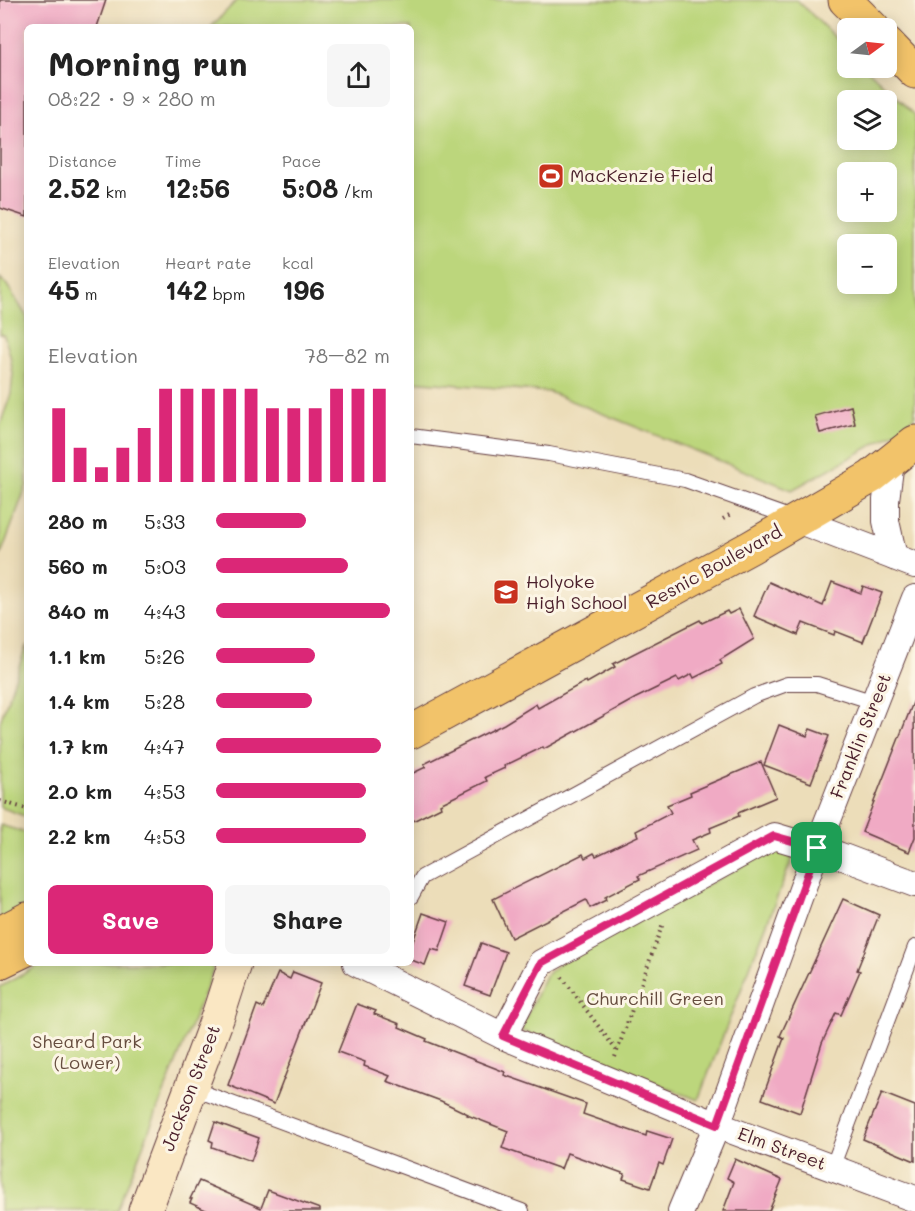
<!DOCTYPE html>
<meta charset="utf-8">
<style>
:root{--surface:#fff;--page:#f6f6f6;--text:#222;--muted:#767676;--accent:#db2777}
body{margin:0;font-family:Mali,sans-serif;background:var(--page);color:var(--text);height:100vh;display:flex;flex-direction:column;font-size:22px;white-space:nowrap}
*{box-sizing:border-box;margin:0}
p{font-size:20px;color:var(--muted)}
.icon{flex:none;width:33px;height:33px;fill:none;stroke:currentColor;stroke-width:2;stroke-linecap:round;stroke-linejoin:round}
.map{position:relative;flex:1;overflow:hidden}
.details{position:absolute;left:24px;top:24px;width:390px;height:942px;display:flex;flex-direction:column;background:var(--surface);border-radius:9px;box-shadow:0 3px 15px #0003}
.details>*{flex:none}
.needle{width:39px;rotate:75deg}
.fabs{position:absolute;left:837px;top:18px;display:grid;gap:12px}
.fabs a{display:grid;place-items:center;width:60px;height:60px;border-radius:9px;background:var(--surface);box-shadow:0 3px 15px #0003;font-size:30px}
.pin{position:absolute;display:grid;place-items:center;width:51px;height:51px;color:#fff;margin:-26px;border-radius:12px;box-shadow:0 3px 9px #0006}
.round{display:grid;place-items:center;flex:none;width:63px;height:63px;border-radius:9px;background:var(--page)}
.head{display:flex;align-items:center;justify-content:space-between;height:102px;padding:0 24px}
h1{font-size:33px;font-weight:800;line-height:45px}
.stats{display:grid;grid-template-columns:repeat(3,1fr);gap:9px;height:102px;padding:6px 24px}
.stats div{display:grid;align-content:center}
.stats b{font-size:26px;font-weight:800}
.stats small{font-size:16px;font-weight:400}
.stats p{font-size:16px}
.chart{height:168px;padding:12px 24px}
.chart p{display:flex;justify-content:space-between}
.chart svg{width:100%;height:108px;margin-top:6px;stroke:var(--accent);stroke-width:6}
.cta{display:flex;gap:12px;margin-top:auto;padding:12px 24px}
.cta a{flex:1;height:69px;border-radius:9px;background:var(--accent);color:#fff;font-size:24px;font-weight:800;line-height:69px;text-align:center}
.cta a+a{background:var(--page);color:var(--text)}
ul{padding:0 24px;list-style:none;font-size:20px}
li{display:grid;grid-template-columns:96px 72px 1fr;align-items:center;height:45px}
li i{height:15px;border-radius:8px;background:var(--accent)}
.map>svg:first-child{display:block}
</style>
<div class="map">
<svg width="915" height="1211" viewBox="0 0 915 1211">
<rect width="100%" height="100%" fill="#fcf5e5"/>
<filter id="ink" filterUnits="userSpaceOnUse"><feTurbulence type="fractalNoise" baseFrequency=".0167" numOctaves="2"/><feDisplacementMap in="SourceGraphic" scale="12" xChannelSelector="R" yChannelSelector="G"/><feConvolveMatrix kernelMatrix="1 2 1 2 8 2 1 2 1" color-interpolation-filters="sRGB"/></filter>
<filter id="wash" filterUnits="userSpaceOnUse"><feTurbulence type="fractalNoise" baseFrequency=".008" numOctaves="4" result="noise"/><feDisplacementMap in="SourceGraphic" scale="24" xChannelSelector="R" yChannelSelector="G"/><feGaussianBlur stdDeviation="1.35" result="paint"/><feColorMatrix in="noise" values="0 0 0 0 0 0 0 0 0 0 0 0 0 0 0 0 0 1.4 0 .05"/><feComposite in="paint" operator="in"/></filter>
<g filter="url(#wash)">
<rect width="100%" height="100%" fill="#ecddb9"/>
<g fill="#bcd67c" stroke="#837a54" stroke-width="1.5" fill-rule="evenodd">
<path d="M237,0H797L847,49L848,68H866L915,115V416L902,429L792,490L549,392L411,381V27H211ZM848,100H886V140H848ZM848,172H886V212H848ZM848,244H886V284H848Z"/>
<polygon points="0,278 7,285 27,317 27,484 0,557 0,425 11,394 13,374 10,355 4,335 0,334"/>
<polygon points="27,644 27,817 0,807 0,722"/>
<polygon points="0,825 27,833 27,905 0,920"/>
<polygon points="771,851 794,854 698,1100 520,1030 545,976 563,960"/>
<polygon points="43,963 211,963 213,970 117,1211 0,1211 0,987"/>
</g>
<g id="blocks">
<g fill="#f0aac4">
<polygon points="0,0 106,0 97,27 27,27 27,217 0,208"/>
<polygon points="851,406 855,424 820,433 815,416"/>
<polygon points="769,582 823,606 832,582 861,593 863,586 882,593 863,642 835,631 834,635 803,623 798,635 754,616"/>
<polygon points="739,609 754,639 720,660 722,664 694,678 692,674 679,681 677,678 636,698 544,749 543,747 504,766 505,768 485,777 487,781 440,804 441,807 411,822 411,774 426,767 424,764 504,724 536,704 538,708 586,681 587,683 615,667 613,664 700,620 702,623 727,611 729,614"/>
<polygon points="914,700 915,837 909,852 862,832"/>
<polygon points="779,725 807,736 810,729 829,736 811,783 764,765"/>
<polygon points="761,762 776,797 738,813 739,816 710,828 711,832 692,840 697,850 638,876 640,879 605,897 606,900 590,908 586,900 511,938 493,899 583,854 585,858 594,853 596,856 638,836 636,831 671,813 667,805 691,795 690,792"/>
<polygon points="843,899 879,915 857,970 860,971 841,1015 836,1013 822,1043 800,1113 762,1099 784,1038 780,1036"/>
<polygon points="423,913 449,922 439,951 431,949 425,965 411,960 411,947"/>
<polygon points="481,943 506,952 490,995 465,986"/>
<polygon points="293,972 321,983 274,1104 228,1085 257,1005 263,1008 278,973 290,979"/>
<polygon points="357,1004 376,1011 374,1014 400,1024 399,1027 427,1039 426,1041 505,1072 504,1075 586,1104 583,1114 646,1136 647,1131 672,1139 663,1165 659,1163 650,1188 623,1179 625,1174 567,1153 561,1169 502,1148 508,1131 467,1115 468,1114 441,1101 387,1081 390,1076 364,1066 365,1062 338,1052"/>
<polygon points="882,1093 915,1106 915,1161 863,1139"/>
<polygon points="215,1122 259,1138 251,1161 212,1147 213,1142 209,1140"/>
<polygon points="735,1159 782,1180 769,1211 723,1211 734,1182 727,1178"/>
<polygon points="199,1181 261,1208 268,1190 320,1209 320,1211 208,1211 190,1203 192,1199 190,1199"/>
</g>
</g>
</g>
<g filter="url(#ink)">
<use href="#blocks" fill-opacity="0" stroke="#623c40" stroke-width="1.5"/>
<g fill="none" stroke-linecap="round" stroke-linejoin="round">
<defs>
<g id="lane">
<polyline points="411,436 549,454 685,480 795,519"/>
<polyline points="411,897 422,877 754,696 787,684 817,684 874,702"/>
<polyline points="191,1088 522,1211"/>
<polyline points="832,1168 915,947"/>
</g>
<g id="street">
<polyline points="891,461 886,500 886,521 894,557"/>
<polyline points="797,520 915,565"/>
<polyline points="356,963 503,1036 717,1125 915,1199"/>
<polyline points="503,1036 541,963 774,836 838,855 915,884"/>
<polyline points="681,1211 717,1125 817,848 915,598"/>
</g>
<polyline id="secondary" points="145,1211 218,1016 235,963"/>
<g id="primary">
<polyline points="845,0 873,28"/>
<polyline points="886,42 915,72"/>
<polyline points="411,732 751,547 871,477 915,442"/>
<polyline points="0,933 27,919"/>
<polyline points="0,962 27,949"/>
</g>
</defs>
<use href="#lane" stroke="#623c40" stroke-width="16"/>
<use href="#street" stroke="#623c40" stroke-width="28"/>
<use href="#secondary" stroke="#623c40" stroke-width="35"/>
<use href="#primary" stroke="#623c40" stroke-width="35"/>
<g stroke="#623c40" stroke-width="4" stroke-dasharray="1.5 4.5" stroke-linecap="butt">
<polyline points="723,519 731,514"/>
<polyline points="0,801 27,809"/>
<polyline points="562,977 616,1050"/>
<polyline points="615,1057 663,923"/>
</g>
<use href="#lane" stroke="#fff" stroke-width="14"/>
<use href="#street" stroke="#fff" stroke-width="26"/>
<use href="#secondary" stroke="#fae7c3" stroke-width="33"/>
<use href="#primary" stroke="#f2c36a" stroke-width="33"/>
</g>
</g>
<g fill="none" stroke-linecap="round" stroke-linejoin="round" filter="url(#ink)">
<defs>
<polygon id="route" points="774,836 817,848 717,1125 503,1036 541,963"/>
</defs>
<use href="#route" stroke="#fff" stroke-width="12"/>
<use href="#route" stroke="#db2777" stroke-width="8"/>
</g>
<defs>
<symbol id="stadium-square" viewBox="-11 -11 22 22"><rect x="-9" y="-9" width="18" height="18" rx="4" fill="#c8321e" stroke="#fcf5e5"/><path d="M0-5a6.5 5 0 1 0 0 10a6.5 5 0 1 0 0-10ZM-3.5-1.8h7v3.6h-7Z" fill="#fff"/></symbol>
<symbol id="school-square" viewBox="-11 -11 22 22"><rect x="-9" y="-9" width="18" height="18" rx="4" fill="#c8321e" stroke="#fcf5e5"/><path d="M0-5L7-2L0 1L-7-2ZM-4 1L0 2.5L4 1V4Q0 6-4 4Z" fill="#fff"/></symbol>
</defs>
<g fill-rule="evenodd">
<use href="#stadium-square" x="536" y="161" width="30" height="30"/>
<use href="#school-square" x="491" y="577" width="30" height="30"/>
</g>
<g text-anchor="middle" stroke-width="6" stroke-linejoin="round" paint-order="stroke">
<g font-size="18" fill="#4a1f2b" stroke="#fcf5e5" text-anchor="start">
<text x="570" y="182">MacKenzie Field</text>
<text x="526" y="588">Holyoke<tspan x="526" dy="21">High School</tspan></text>
</g>
<g font-size="18" fill="#4a1f2b" stroke="#fcf5e5">
<text transform="translate(714 567) rotate(-29)" y="6">Resnic Boulevard</text>
<text transform="translate(861 736) rotate(-68)" y="6">Franklin Street</text>
<text transform="translate(191 1088) rotate(-69)" y="6">Jackson Street</text>
<text transform="translate(782 1149) rotate(20)" y="6">Elm Street</text>
</g>
<g font-size="18" fill="#664d3f" stroke="#fcf5e5">
<text x="655" y="1005">Churchill Green</text>
<text x="87" y="1048">Sheard Park<tspan x="87" dy="21">(Lower)</tspan></text>
</g>
</g>
</svg>
<div class="fabs">
<a><svg class="needle" viewBox="-14 -14 28 28"><path d="M0-13l5 13h-10z" fill="#e53935"/><path d="M0 13l5-13h-10z" fill="#767676"/></svg></a>
<a><svg class="icon" aria-label="layers" viewBox="0 0 24 24"><path d="M12 4l9 5-9 5-9-5zM3 14l9 5 9-5"/></svg></a>
<a>+</a>
<a>−</a>
</div>
<div class="pin" style="left:817px;top:848px;background:#1e9e55"><svg class="icon" aria-label="arrive" viewBox="0 0 24 24"><path d="M6 21V4h12l-3 4 3 4H6"/></svg></div>
<section class="details">
<div class="head"><div><h1>Morning run</h1><p>08:22 · 9 × 280 m</p></div><a class="round"><svg class="icon" aria-label="share" viewBox="0 0 24 24"><path d="M12 15V3M7 8l5-5 5 5M5 13v7h14v-7"/></svg></a></div>
<div class="stats">
<div><p>Distance</p><b>2.52<small> km</small></b></div>
<div><p>Time</p><b>12:56</b></div>
<div><p>Pace</p><b>5:08<small> /km</small></b></div>
</div>
<div class="stats">
<div><p>Elevation</p><b>45<small> m</small></b></div>
<div><p>Heart rate</p><b>142<small> bpm</small></b></div>
<div><p>kcal</p><b>196</b></div>
</div>
<div class="chart"><p><span>Elevation</span>78–82 m</p>
<svg viewBox="0 0 160 44" preserveAspectRatio="none"><path d="M5 44V14M15 44V30M25 44V38M35 44V30M45 44V22M55 44V6M65 44V6M75 44V6M85 44V6M95 44V6M105 44V14M115 44V14M125 44V14M135 44V6M145 44V6M155 44V6"/></svg>
</div>
<ul>
<li><b>280 m</b>5:33<i style="width:52%"></i></li>
<li><b>560 m</b>5:03<i style="width:76%"></i></li>
<li><b>840 m</b>4:43<i style="width:100%"></i></li>
<li><b>1.1 km</b>5:26<i style="width:57%"></i></li>
<li><b>1.4 km</b>5:28<i style="width:55%"></i></li>
<li><b>1.7 km</b>4:47<i style="width:95%"></i></li>
<li><b>2.0 km</b>4:53<i style="width:86%"></i></li>
<li><b>2.2 km</b>4:53<i style="width:86%"></i></li>
</ul>
<div class="cta"><a>Save</a><a>Share</a></div>
</section>
</div>
